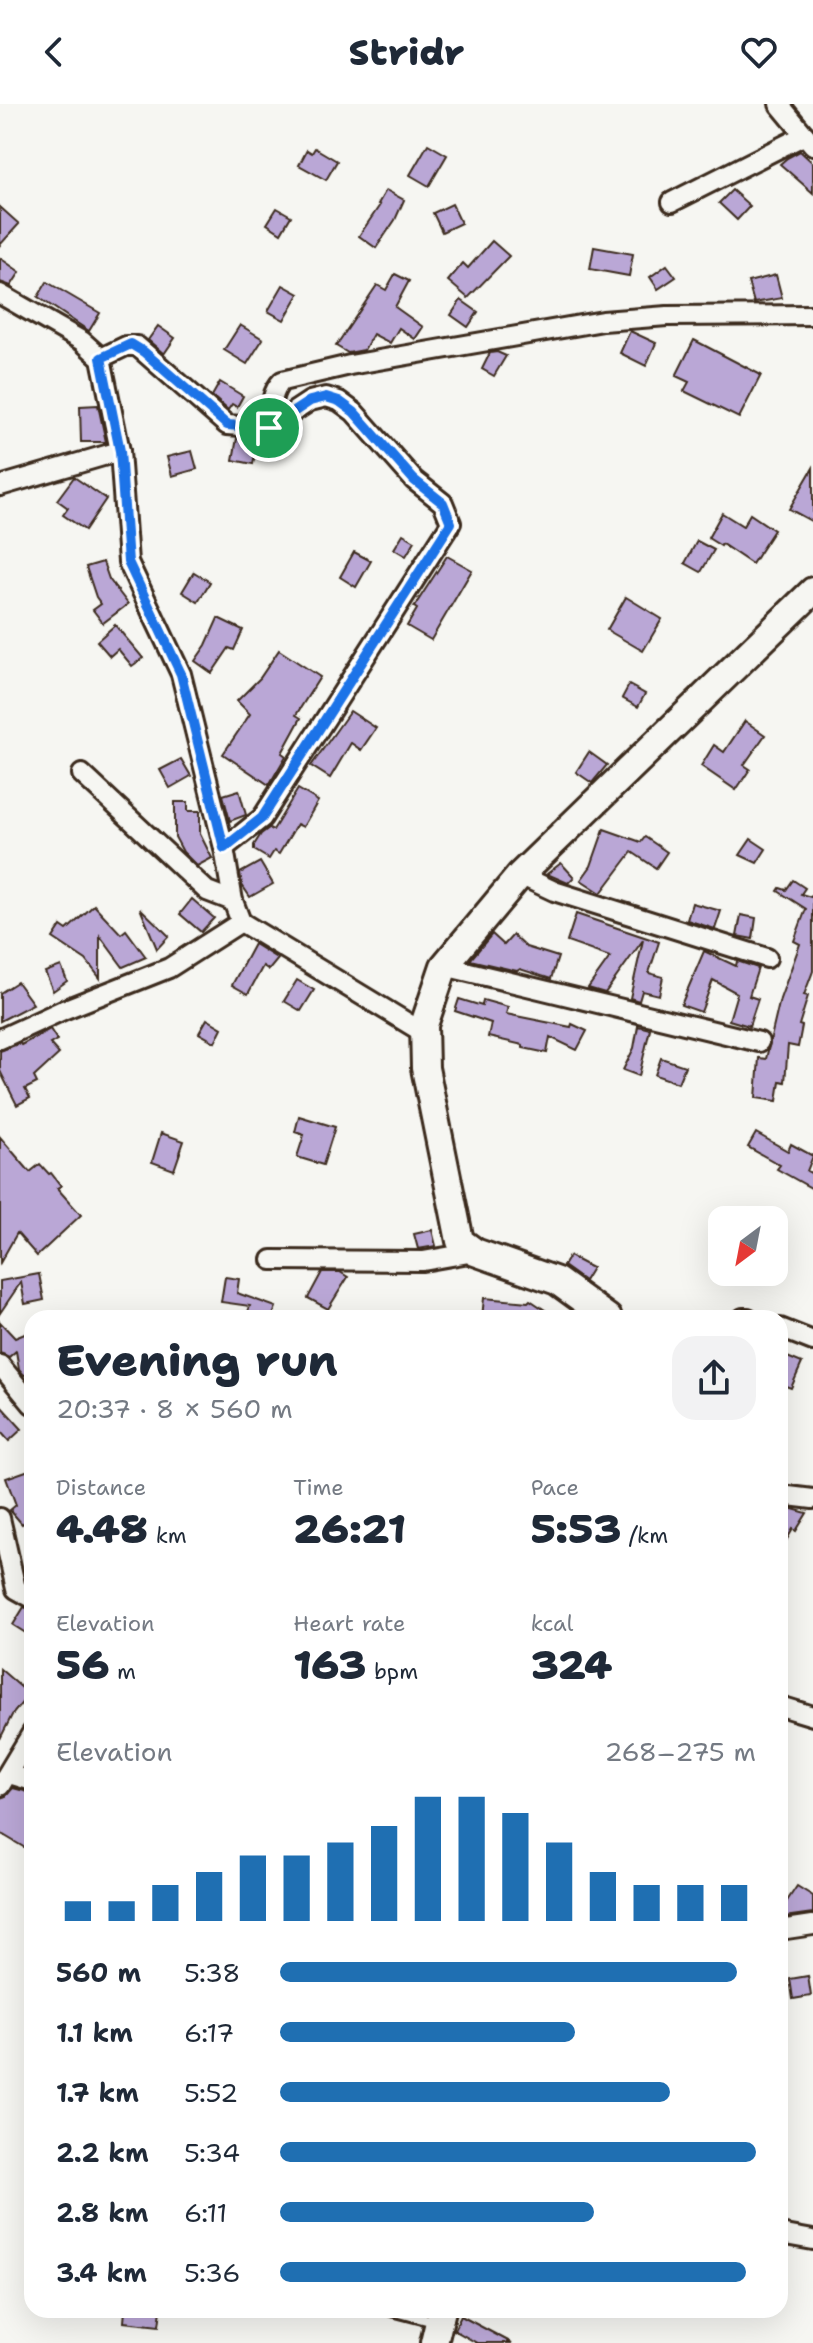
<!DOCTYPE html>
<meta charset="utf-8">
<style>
:root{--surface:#fff;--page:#f2f2f3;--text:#1f2937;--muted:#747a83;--accent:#1f6fb2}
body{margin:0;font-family:"Shantell Sans",sans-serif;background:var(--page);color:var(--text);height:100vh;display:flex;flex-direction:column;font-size:30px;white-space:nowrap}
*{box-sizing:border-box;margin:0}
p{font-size:26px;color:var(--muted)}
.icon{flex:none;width:44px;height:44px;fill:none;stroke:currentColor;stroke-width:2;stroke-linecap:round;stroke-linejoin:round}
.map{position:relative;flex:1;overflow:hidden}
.drawer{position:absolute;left:24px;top:1206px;width:764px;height:1008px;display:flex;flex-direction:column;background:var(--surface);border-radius:24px;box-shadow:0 8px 32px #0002}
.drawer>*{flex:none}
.needle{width:52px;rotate:212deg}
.fabs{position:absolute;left:708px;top:1102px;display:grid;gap:16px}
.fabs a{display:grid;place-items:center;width:80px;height:80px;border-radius:16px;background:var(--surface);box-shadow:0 8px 32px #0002;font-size:40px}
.pin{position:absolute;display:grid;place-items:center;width:68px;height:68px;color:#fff;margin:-34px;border:4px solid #fff;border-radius:50%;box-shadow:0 2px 8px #0007}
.round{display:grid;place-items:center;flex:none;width:84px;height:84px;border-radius:24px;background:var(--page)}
.summary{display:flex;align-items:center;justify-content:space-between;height:136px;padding:0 32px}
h1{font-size:44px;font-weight:800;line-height:60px}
.metrics{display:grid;grid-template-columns:repeat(3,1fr);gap:12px;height:136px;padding:8px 32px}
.metrics div{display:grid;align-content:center}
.metrics b{font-size:40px;font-weight:800}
.metrics small{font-size:22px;font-weight:400}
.metrics p{font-size:22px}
.chart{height:224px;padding:16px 32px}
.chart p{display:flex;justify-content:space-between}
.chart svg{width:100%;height:144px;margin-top:8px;stroke:var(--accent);stroke-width:6}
ul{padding:0 32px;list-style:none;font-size:26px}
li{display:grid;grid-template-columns:128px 96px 1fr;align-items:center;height:60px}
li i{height:20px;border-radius:10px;background:var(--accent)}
header{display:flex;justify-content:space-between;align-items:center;height:104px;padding:0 32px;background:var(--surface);font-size:36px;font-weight:800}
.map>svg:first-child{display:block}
</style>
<header><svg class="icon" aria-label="back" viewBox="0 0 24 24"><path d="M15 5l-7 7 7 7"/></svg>Stridr<svg class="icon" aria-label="heart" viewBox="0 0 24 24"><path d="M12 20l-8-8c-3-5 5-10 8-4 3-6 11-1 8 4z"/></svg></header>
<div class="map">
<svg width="813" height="2239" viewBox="0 0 813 2239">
<rect width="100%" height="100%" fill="#f6f6f2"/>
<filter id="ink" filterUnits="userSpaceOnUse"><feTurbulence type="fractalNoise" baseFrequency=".0125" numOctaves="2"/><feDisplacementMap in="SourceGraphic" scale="16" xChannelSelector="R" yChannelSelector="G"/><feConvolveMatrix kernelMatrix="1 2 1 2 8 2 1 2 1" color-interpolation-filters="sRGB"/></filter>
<g filter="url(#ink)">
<g fill="#baa7d6" stroke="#3b2a1e" stroke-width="2">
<polygon points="428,40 447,51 429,82 410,71"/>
<polygon points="315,44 337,57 326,76 299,61 307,46 312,49"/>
<polygon points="800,47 813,59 813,89 780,60 787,54"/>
<polygon points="386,86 404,96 395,116 376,144 359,132 380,101 378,100"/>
<polygon points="732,86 750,102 737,116 719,99"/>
<polygon points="452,100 461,119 442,128 433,109"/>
<polygon points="0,103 19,120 0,141"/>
<polygon points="277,104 291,112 281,129 267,120"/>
<polygon points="492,137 509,152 468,194 448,177 463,159 468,164"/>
<polygon points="594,143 633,150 629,172 590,165"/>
<polygon points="0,154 20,168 11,182 0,178"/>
<polygon points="667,161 676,173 658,185 650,173"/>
<polygon points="395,170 409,177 395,203 423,223 415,235 399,224 390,239 373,230 364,246 348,249 336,242 377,181 386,186"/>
<polygon points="776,171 782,194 754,199 748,178"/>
<polygon points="47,178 100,209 89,227 38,193"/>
<polygon points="283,181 299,190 284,216 268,207"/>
<polygon points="461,196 478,208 468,223 451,211"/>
<polygon points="240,221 263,235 247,260 224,246"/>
<polygon points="158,222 175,234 164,250 148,236"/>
<polygon points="630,227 656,239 646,262 620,249"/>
<polygon points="694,236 761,271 739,314 684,287 689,278 676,272"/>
<polygon points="497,248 506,252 494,272 482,265 490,249"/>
<polygon points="220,278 243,292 237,303 232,300 228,306 212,292"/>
<polygon points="98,301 106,338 81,338 80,302"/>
<polygon points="237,334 258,335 253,360 233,356"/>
<polygon points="192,347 197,365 172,372 167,353"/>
<polygon points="813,364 813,418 789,405"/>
<polygon points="74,373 106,395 85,426 63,411 68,404 57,396"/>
<polygon points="722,409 743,422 750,410 774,426 752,460 722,440 721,442 708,434"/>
<polygon points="403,430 415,437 406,452 394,445"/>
<polygon points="697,437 714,446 701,468 685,459"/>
<polygon points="354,448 371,457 356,483 340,473"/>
<polygon points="447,452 472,466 431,536 407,522 417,505 414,503"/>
<polygon points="103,458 109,475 128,500 103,519 93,506 101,500 96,493 86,463"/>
<polygon points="194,468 210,478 198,498 182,488"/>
<polygon points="626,493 662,515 643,547 607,526"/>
<polygon points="218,514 243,526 234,546 229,544 212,569 195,557 206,541"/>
<polygon points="115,521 143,554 132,562 118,545 110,552 97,537"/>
<polygon points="279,546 320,573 296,611 301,614 282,649 286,652 269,681 223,650 250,610 237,597 260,574"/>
<polygon points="629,581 645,590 638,603 622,594"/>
<polygon points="350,607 376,624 361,646 351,639 330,674 311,662"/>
<polygon points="745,617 765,631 744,661 750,665 736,686 701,662 714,641 724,648"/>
<polygon points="589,648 607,661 592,679 576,668"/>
<polygon points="181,655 191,672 170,684 160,666"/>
<polygon points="298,685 318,697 303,723 297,720 279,750 274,747 269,755 254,746 254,741 261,730 269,724 273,726"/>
<polygon points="239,686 246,711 230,717 223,691"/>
<polygon points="175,698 188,698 188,707 200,707 200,730 212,754 197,762 183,748 175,733"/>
<polygon points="604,725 641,738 645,733 667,748 656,764 632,748 601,789 581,776 591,762"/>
<polygon points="751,735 766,745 757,759 740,751"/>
<polygon points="260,758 273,780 250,793 242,781 240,769"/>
<polygon points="561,759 574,773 568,779 547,770"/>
<polygon points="793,776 805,784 801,790 811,793 813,790 813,867 804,891 808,892 799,921 802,922 798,943 788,941 785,978 780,977 777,997 756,994 759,954 766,955 780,895 800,840 794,837 806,805 778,787 780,784 786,786"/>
<polygon points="192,795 214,814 201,828 180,810"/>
<polygon points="692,799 721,807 715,825 687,816"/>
<polygon points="94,801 121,830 126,826 146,853 123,863 100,832 100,874 86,856 53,834 61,822 67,826"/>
<polygon points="140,804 169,832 157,845"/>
<polygon points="576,810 659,838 649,869 663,873 659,891 642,887 639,897 630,894 643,836 605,889 588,884 610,853 567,838"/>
<polygon points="741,811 756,814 753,835 737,832"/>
<polygon points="492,830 504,841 513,831 526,843 558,853 551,875 520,865 517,867 470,856"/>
<polygon points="254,840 278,855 269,866 263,862 248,890 232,881"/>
<polygon points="704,847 736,862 737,857 758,864 749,892 758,895 749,922 729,916 737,889 713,876 701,908 681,901"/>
<polygon points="61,862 67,877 53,887 45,868"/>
<polygon points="297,876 314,886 301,907 284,897"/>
<polygon points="17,878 33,900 0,917 0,889"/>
<polygon points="459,895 482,902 483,896 508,903 506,910 571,923 572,920 587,927 577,946 550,933 547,949 523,944 523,941 488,933 491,919 455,907"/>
<polygon points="207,915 222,924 215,938 199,929"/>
<polygon points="638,922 650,925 639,972 623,966 634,944"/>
<polygon points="50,925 57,936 50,940 59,950 34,973 37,979 25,985 30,994 17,1001 0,967 0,947 20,939 21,941"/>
<polygon points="661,954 685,962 678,979 655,971"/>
<polygon points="299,1012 335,1023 323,1061 297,1053 304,1031 295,1028"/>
<polygon points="161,1029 184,1037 174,1066 152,1058"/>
<polygon points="756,1029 788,1047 791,1040 813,1052 807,1067 813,1070 813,1085 777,1065 780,1061 748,1043"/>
<polygon points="0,1033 30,1068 40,1060 49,1070 51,1069 61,1082 57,1084 81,1111 37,1152 17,1129 0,1159"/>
<polygon points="432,1126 436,1142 418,1145 414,1130"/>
<polygon points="569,1152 592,1164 584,1177 563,1162"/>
<polygon points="322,1168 340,1168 348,1173 328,1205 308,1194"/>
<polygon points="39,1170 44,1196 25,1200 21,1178 0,1209 0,1177"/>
<polygon points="225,1173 239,1175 237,1189 276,1203 272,1214 246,1214 250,1202 221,1198"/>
<polygon points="484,1194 528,1198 530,1196 557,1214 482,1214"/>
<polygon points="0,1218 15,1234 32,1227 32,1270 24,1271 19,1265 16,1247 9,1253 0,1249"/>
<polygon points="780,1250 802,1259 791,1284 780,1280"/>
<polygon points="0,1301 22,1325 9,1337 0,1327"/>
<polygon points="32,1365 32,1412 22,1420 10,1406 16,1401 6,1374"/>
<polygon points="789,1404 807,1409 796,1427 793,1425 780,1447 780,1419"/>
<polygon points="24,1503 32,1506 32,1533 13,1521"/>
<polygon points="0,1565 29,1590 12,1611 0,1635"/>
<polygon points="13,1684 32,1689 32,1748 0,1729 0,1694 6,1692"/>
<polygon points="797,1782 813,1792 813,1809 784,1813 781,1806"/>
<polygon points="808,1872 811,1892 793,1895 790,1875"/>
<polygon points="125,2206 161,2206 159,2222 124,2218"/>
<polygon points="461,2212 512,2239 477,2239 454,2226"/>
</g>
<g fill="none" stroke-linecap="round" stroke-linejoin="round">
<defs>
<polyline id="lane" points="390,2206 436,2218"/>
<g id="street">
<polyline points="779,0 813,41"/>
<polyline points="672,98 805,31"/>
<polyline points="0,190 82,237 101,254 120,347 128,458 181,570 224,744 233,797 241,818 169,864 63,906 0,935"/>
<polyline points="101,254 126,242 137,242 227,321 269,324 310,297 326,293 339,297 354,308 414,376 443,399 451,419 262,714 224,744"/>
<path d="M269,324C271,307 270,289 282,277L350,261L603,217L667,212L813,211"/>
<polyline points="0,382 120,347"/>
<polyline points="82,670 207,787 233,797"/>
<polyline points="520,771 554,787 767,854"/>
<polyline points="241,818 424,929"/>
<polyline points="444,862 759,938"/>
<polyline points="272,1156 423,1157 475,1148"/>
<polyline points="743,1214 748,1214"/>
<polyline points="780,1224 813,1237"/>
<polyline points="0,1261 32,1300"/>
<polyline points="780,1391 813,1395"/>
<polyline points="0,1414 16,1485 32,1494"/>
<polyline points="780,1602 813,1612"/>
<polyline points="9,1670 32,1677"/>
<polyline points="0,1682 32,1629"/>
<polyline points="780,1826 813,1821"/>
<polyline points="780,2130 813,2136"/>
</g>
<g id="secondary">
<polyline points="608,1214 557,1177 475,1148 460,1137 425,964 424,921 444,862 520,771 813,487"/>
<polyline points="434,2239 442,2206"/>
</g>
</defs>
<use href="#lane" stroke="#3b2a1e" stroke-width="15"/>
<use href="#street" stroke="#3b2a1e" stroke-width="24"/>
<use href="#secondary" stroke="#3b2a1e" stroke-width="32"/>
<use href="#lane" stroke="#f6f6f2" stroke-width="9"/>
<use href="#street" stroke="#f6f6f2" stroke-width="18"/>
<use href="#secondary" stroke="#f6f6f2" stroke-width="26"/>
</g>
</g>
<g fill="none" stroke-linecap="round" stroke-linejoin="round" filter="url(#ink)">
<defs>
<polygon id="route" points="131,240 144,248 227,321 269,324 310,297 326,293 339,297 354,308 414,376 443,399 451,419 262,714 224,744 181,570 128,458 120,347 101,254"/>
</defs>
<use href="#route" stroke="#fff" stroke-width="16"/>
<use href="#route" stroke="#1a73e8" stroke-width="10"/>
</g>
</svg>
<div class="fabs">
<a><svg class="needle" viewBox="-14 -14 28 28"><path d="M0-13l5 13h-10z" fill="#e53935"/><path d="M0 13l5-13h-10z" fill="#747a83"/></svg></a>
</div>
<div class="pin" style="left:269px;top:324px;background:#1e9e55"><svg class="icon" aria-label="arrive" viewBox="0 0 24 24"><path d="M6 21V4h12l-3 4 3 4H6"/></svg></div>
<section class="drawer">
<div class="summary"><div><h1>Evening run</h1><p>20:37 · 8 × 560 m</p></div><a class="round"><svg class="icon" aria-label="share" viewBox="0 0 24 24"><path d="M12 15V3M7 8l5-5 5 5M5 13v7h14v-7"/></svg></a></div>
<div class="metrics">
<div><p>Distance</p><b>4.48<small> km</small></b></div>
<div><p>Time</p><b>26:21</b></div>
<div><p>Pace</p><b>5:53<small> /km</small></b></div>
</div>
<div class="metrics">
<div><p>Elevation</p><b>56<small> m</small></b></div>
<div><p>Heart rate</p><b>163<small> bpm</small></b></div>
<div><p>kcal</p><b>324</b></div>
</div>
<div class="chart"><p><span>Elevation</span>268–275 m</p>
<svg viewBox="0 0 160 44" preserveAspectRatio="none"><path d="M5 44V38M15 44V38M25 44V33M35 44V29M45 44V24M55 44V24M65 44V20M75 44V15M85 44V6M95 44V6M105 44V11M115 44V20M125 44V29M135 44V33M145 44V33M155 44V33"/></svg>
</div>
<ul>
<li><b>560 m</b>5:38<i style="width:96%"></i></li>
<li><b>1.1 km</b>6:17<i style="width:62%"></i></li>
<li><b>1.7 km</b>5:52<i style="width:82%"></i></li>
<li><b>2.2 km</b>5:34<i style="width:100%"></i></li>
<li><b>2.8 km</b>6:11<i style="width:66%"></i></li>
<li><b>3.4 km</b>5:36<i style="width:98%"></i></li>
</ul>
</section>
</div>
